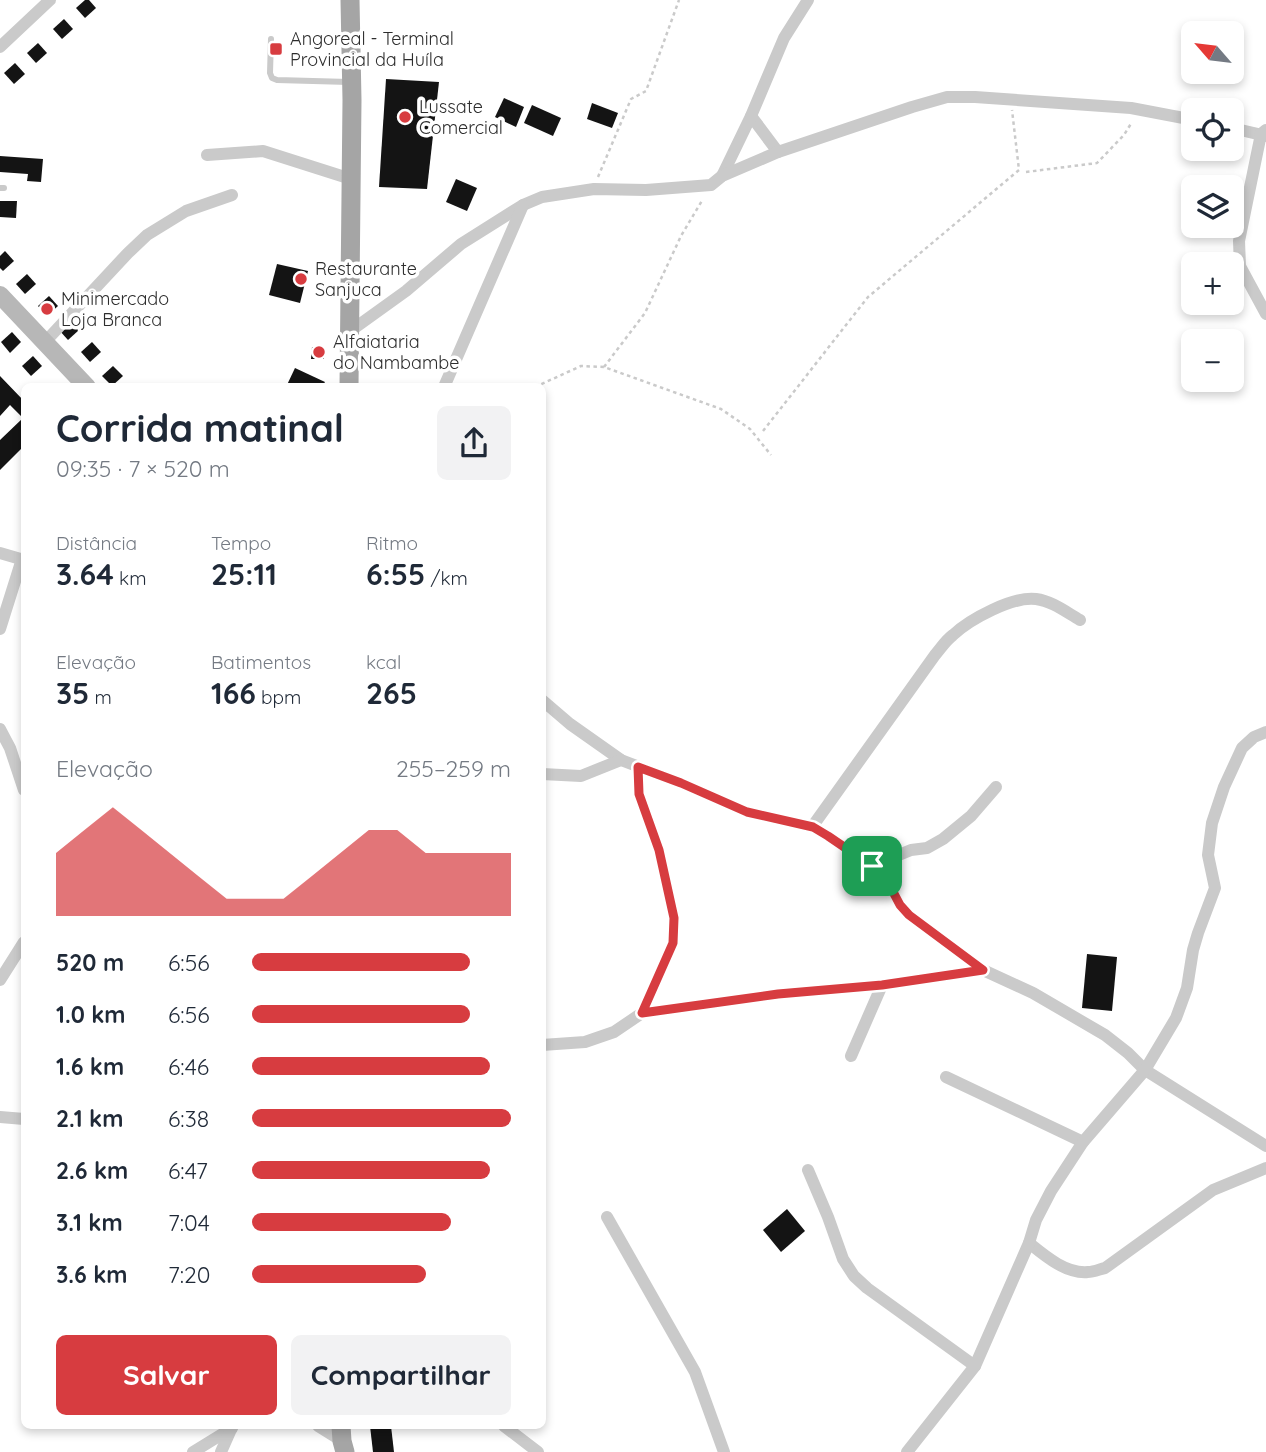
<!DOCTYPE html>
<html lang="pt">
<meta charset="utf-8">
<style>
:root{--surface:#fff;--page:#f2f2f3;--text:#1f2937;--muted:#747a83;--accent:#d73c40}
body{margin:0;font-family:Quicksand,sans-serif;background:var(--page);color:var(--text);height:100vh;display:flex;flex-direction:column;font-size:26px;white-space:nowrap}
*{box-sizing:border-box;margin:0}
p{font-size:23px;color:var(--muted)}
.icon{flex:none;width:38px;height:38px;fill:none;stroke:currentColor;stroke-width:2;stroke-linecap:round;stroke-linejoin:round}
.map{position:relative;flex:1;overflow:hidden}
.drawer{position:absolute;left:21px;top:383px;width:525px;height:1046px;display:flex;flex-direction:column;background:var(--surface);border-radius:10px;box-shadow:0 4px 10px #0003}
.drawer>*{flex:none}
.needle{width:46px;rotate:298deg}
.buttons{position:absolute;left:1181px;top:21px;display:grid;gap:14px}
.buttons a{display:grid;place-items:center;width:63px;height:63px;border-radius:10px;background:var(--surface);box-shadow:0 4px 10px #0003;font-size:35px}
.pin{position:absolute;display:grid;place-items:center;width:60px;height:60px;color:#fff;margin:-30px;border-radius:14px;box-shadow:0 4px 10px #0006}
.round{display:grid;place-items:center;flex:none;width:74px;height:74px;border-radius:10px;background:var(--page)}
.summary{display:flex;align-items:center;justify-content:space-between;height:119px;padding:0 35px}
h1{font-size:38px;font-weight:800;line-height:52px}
.stats{display:grid;grid-template-columns:repeat(3,1fr);gap:10px;height:119px;padding:7px 35px}
.stats div{display:grid;align-content:center}
.stats b{font-size:30px;font-weight:800}
.stats small{font-size:19px;font-weight:400}
.stats p{font-size:19px}
.chart{height:196px;padding:14px 35px}
.chart p{display:flex;justify-content:space-between}
.chart svg{width:100%;height:126px;margin-top:7px;fill:var(--accent);opacity:.7}
.primary-button{display:flex;gap:14px;margin-top:auto;padding:14px 35px}
.primary-button a{flex:1;height:80px;border-radius:10px;background:var(--accent);color:#fff;font-size:28px;font-weight:800;line-height:80px;text-align:center}
.primary-button a+a{background:var(--page);color:var(--text)}
ul{padding:0 35px;list-style:none;font-size:23px}
li{display:grid;grid-template-columns:112px 84px 1fr;align-items:center;height:52px}
li i{height:18px;border-radius:9px;background:var(--accent)}
.map>svg:first-child{display:block}
</style>
<div class="map">
<svg width="1266" height="1452" viewBox="0 0 1266 1452">
<rect width="100%" height="100%" fill="#fff"/>
<g fill="#141414">
<polygon points="85,0 89,0 96,8 85,18 76,8"/>
<polygon points="64,19 73,29 62,39 53,29"/>
<polygon points="38,43 47,53 36,63 27,53"/>
<polygon points="15,63 25,74 14,84 4,73"/>
<polygon points="386,79 439,82 427,189 379,187"/>
<polygon points="504,98 524,107 516,127 495,117"/>
<polygon points="592,103 618,113 612,128 587,119"/>
<polygon points="532,105 561,118 553,136 524,123"/>
<polygon points="0,156 43,159 41,182 27,181 28,174 0,172"/>
<polygon points="456,179 477,188 467,211 446,202"/>
<polygon points="0,201 17,201 16,218 0,217"/>
<polygon points="5,251 14,261 3,271 0,268 0,256"/>
<polygon points="277,264 308,271 300,303 269,295"/>
<polygon points="27,274 36,284 25,294 16,284"/>
<polygon points="49,296 58,306 47,316 38,306"/>
<polygon points="70,320 79,330 68,340 59,330"/>
<polygon points="12,332 21,342 10,353 1,342"/>
<polygon points="92,342 101,352 90,362 81,352"/>
<polygon points="312,347 324,347 324,359 311,359"/>
<polygon points="33,356 42,366 31,376 22,366"/>
<polygon points="113,366 123,376 112,386 102,376"/>
<polygon points="295,368 325,382 322,387 286,387"/>
<polygon points="0,376 24,401 24,446 0,470 0,440 23,418 10,405 0,416"/>
<polygon points="1087,954 1117,957 1112,1011 1082,1008"/>
<polygon points="787,1209 805,1231 781,1252 763,1230"/>
<polygon points="370,1426 391,1426 394,1452 373,1452"/>
</g>
<g fill="none" stroke-linecap="round" stroke-linejoin="round">
<g stroke="#cacaca" stroke-width="2.5" stroke-dasharray="3.5 3.5" stroke-linecap="butt">
<polyline points="1026,172 1097,163 1124,135 1132,122"/>
<polyline points="598,177 631,99 646,91 679,0"/>
<polyline points="604,367 645,313 681,236 703,199"/>
<polyline points="535,387 581,366 604,367 721,409 750,429 771,455"/>
<polyline points="763,431 868,297 1019,170 1012,110"/>
</g>
<g stroke="#cacaca" stroke-width="6">
<polyline points="271,39 270,73 272,78 277,80 349,82"/>
<polyline points="0,188 4,188"/>
</g>
<g stroke="#cacaca" stroke-width="12">
<polyline points="0,47 50,0"/>
<polyline points="751,116 778,152"/>
<polyline points="1232,128 1266,136"/>
<polyline points="1266,130 1261,134 1239,241 1240,266 1266,314"/>
<polyline points="207,155 263,151 351,179"/>
<polyline points="722,176 751,116 784,38 808,0"/>
<polyline points="349,332 406,291 461,244 523,205 542,197 594,189 646,190 711,185 722,176 778,152 912,107 947,97 975,97 1131,108 1194,120"/>
<polyline points="45,342 128,253 147,235 186,211 232,195"/>
<polyline points="444,387 523,205"/>
<polyline points="0,553 24,560"/>
<polyline points="0,629 22,559"/>
<polyline points="542,700 570,724 621,760 681,783 747,812 812,827 828,836 872,866 891,888 900,905 909,915 983,970 1033,993 1105,1035 1128,1053 1145,1070 1266,1146"/>
<polyline points="0,729 10,748 24,790"/>
<polyline points="638,767 639,794 659,850 674,918 673,943 642,1013"/>
<polyline points="542,774 581,776 621,760"/>
<path d="M812,827L935,655C941,648 946,640 953,635C970,619 1013,596 1036,599C1052,601 1066,612 1080,620"/>
<polyline points="872,866 911,850 927,848 943,839 971,816 996,787"/>
<polyline points="0,980 24,942"/>
<polyline points="542,1045 585,1042 614,1032 642,1013 778,994 882,985 983,970"/>
<polyline points="851,1056 882,985"/>
<polyline points="946,1077 1083,1142"/>
<polyline points="0,1117 24,1119"/>
<polyline points="808,1170 828,1217 843,1259 854,1276 867,1288 975,1366"/>
<polyline points="607,1217 695,1372 724,1452"/>
<path d="M1029,1243C1045,1256 1066,1274 1088,1272C1094,1272 1100,1269 1105,1268L1213,1190L1266,1168"/>
<polyline points="318,1426 342,1441"/>
<polyline points="504,1426 538,1452"/>
<polyline points="193,1452 232,1428"/>
<polyline points="221,1452 232,1427"/>
<polyline points="907,1452 975,1366 1029,1243 1036,1220 1051,1191 1083,1142 1145,1070 1176,1018 1187,988 1193,950 1198,933 1215,888 1208,855 1212,823 1224,787 1242,748 1254,737 1266,732"/>
</g>
<polyline stroke="#b7b7b7" stroke-width="18" points="0,295 87,387"/>
<g stroke="#a5a5a5" stroke-width="19">
<polyline points="349,387 352,100 350,0"/>
<polyline points="341,1426 342,1441 345,1452"/>
</g>
</g>
<g fill="none" stroke-linecap="round" stroke-linejoin="round">
<defs>
<polygon id="route" points="638,767 681,783 747,812 813,827 828,836 872,866 891,888 900,905 909,915 983,970 882,985 778,994 642,1013 673,943 674,918 659,850 639,794"/>
</defs>
<use href="#route" stroke="#fff" stroke-width="14"/>
<use href="#route" stroke="#d73c40" stroke-width="9"/>
</g>
<g fill="#d73c40" stroke="#fff" stroke-width="2.5">
<rect x="269" y="42" width="14" height="14" rx="3.5"/>
<circle cx="405" cy="117" r="7"/>
<circle cx="301" cy="279" r="7"/>
<circle cx="47" cy="309" r="7"/>
<circle cx="319" cy="352" r="7"/>
</g>
<g text-anchor="middle" stroke-width="7" stroke-linejoin="round" paint-order="stroke">
<g font-size="18" fill="#2d2d2d" stroke="#fff" text-anchor="start">
<text x="290" y="45">Angoreal - Terminal<tspan x="290" dy="21">Provincial da Huíla</tspan></text>
<text x="419" y="113">Lussate<tspan x="419" dy="21">Comercial</tspan></text>
<text x="315" y="275">Restaurante<tspan x="315" dy="21">Sanjuca</tspan></text>
<text x="61" y="305">Minimercado<tspan x="61" dy="21">Loja Branca</tspan></text>
<text x="333" y="348">Alfaiataria<tspan x="333" dy="21">do Nambambe</tspan></text>
</g>
</g>
</svg>
<div class="buttons">
<a><svg class="needle" viewBox="-14 -14 28 28"><path d="M0-13l5 13h-10z" fill="#e53935"/><path d="M0 13l5-13h-10z" fill="#747a83"/></svg></a>
<a><svg class="icon" aria-label="locate" viewBox="0 0 24 24"><circle cx="12" cy="12" r="6"/><path d="M12 2v4M12 18v4M2 12h4M18 12h4"/></svg></a>
<a><svg class="icon" aria-label="layers" viewBox="0 0 24 24"><path d="M12 4l9 5-9 5-9-5zM3 14l9 5 9-5"/></svg></a>
<a>+</a>
<a>−</a>
</div>
<div class="pin" style="left:872px;top:866px;background:#1e9e55"><svg class="icon" aria-label="arrive" viewBox="0 0 24 24"><path d="M6 21V4h12l-3 4 3 4H6"/></svg></div>
<section class="drawer">
<div class="summary"><div><h1>Corrida matinal</h1><p>09:35 · 7 × 520 m</p></div><a class="round"><svg class="icon" aria-label="share" viewBox="0 0 24 24"><path d="M12 15V3M7 8l5-5 5 5M5 13v7h14v-7"/></svg></a></div>
<div class="stats">
<div><p>Distância</p><b>3.64<small> km</small></b></div>
<div><p>Tempo</p><b>25:11</b></div>
<div><p>Ritmo</p><b>6:55<small> /km</small></b></div>
</div>
<div class="stats">
<div><p>Elevação</p><b>35<small> m</small></b></div>
<div><p>Batimentos</p><b>166<small> bpm</small></b></div>
<div><p>kcal</p><b>265</b></div>
</div>
<div class="chart"><p><span>Elevação</span>255–259 m</p>
<svg viewBox="0 0 160 44" preserveAspectRatio="none"><path d="M0 44V22L10 14L20 6L30 14L40 22L50 30L60 38L70 38L80 38L90 30L100 22L110 14L120 14L130 22L140 22L150 22L160 22V44z"/></svg>
</div>
<ul>
<li><b>520 m</b>6:56<i style="width:84%"></i></li>
<li><b>1.0 km</b>6:56<i style="width:84%"></i></li>
<li><b>1.6 km</b>6:46<i style="width:92%"></i></li>
<li><b>2.1 km</b>6:38<i style="width:100%"></i></li>
<li><b>2.6 km</b>6:47<i style="width:92%"></i></li>
<li><b>3.1 km</b>7:04<i style="width:77%"></i></li>
<li><b>3.6 km</b>7:20<i style="width:67%"></i></li>
</ul>
<div class="primary-button"><a>Salvar</a><a>Compartilhar</a></div>
</section>
</div>
